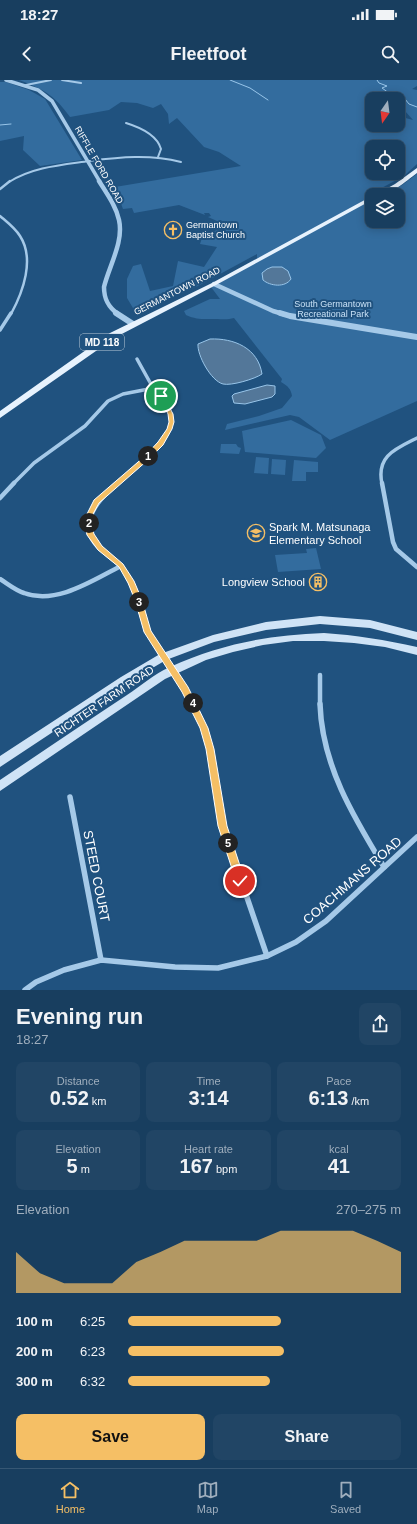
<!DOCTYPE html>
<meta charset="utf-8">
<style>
:root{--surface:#183e5f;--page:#214565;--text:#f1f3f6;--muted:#9faebd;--line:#365774;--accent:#f5bf65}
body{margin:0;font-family:Arial,sans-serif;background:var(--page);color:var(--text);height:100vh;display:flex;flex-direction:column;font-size:15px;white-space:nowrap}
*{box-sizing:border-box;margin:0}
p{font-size:13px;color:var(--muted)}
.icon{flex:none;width:22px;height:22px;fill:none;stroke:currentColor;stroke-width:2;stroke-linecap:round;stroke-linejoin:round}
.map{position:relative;height:910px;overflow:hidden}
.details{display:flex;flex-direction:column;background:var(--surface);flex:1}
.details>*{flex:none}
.needle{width:26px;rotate:194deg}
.controls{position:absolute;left:365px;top:12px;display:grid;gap:8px}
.controls a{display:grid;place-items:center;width:40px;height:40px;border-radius:8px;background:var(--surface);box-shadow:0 2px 10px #0003,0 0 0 1px var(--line);font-size:20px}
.pin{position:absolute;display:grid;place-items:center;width:34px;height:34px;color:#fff;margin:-17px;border:2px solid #fff;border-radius:50%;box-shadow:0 1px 4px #0007}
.km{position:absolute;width:20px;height:20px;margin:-10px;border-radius:50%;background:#222;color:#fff;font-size:11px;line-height:20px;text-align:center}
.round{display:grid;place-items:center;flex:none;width:42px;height:42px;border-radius:8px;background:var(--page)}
.headline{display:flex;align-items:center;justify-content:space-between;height:68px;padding:0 16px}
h1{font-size:22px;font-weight:700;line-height:30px}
.stats{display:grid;grid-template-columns:repeat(3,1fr);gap:6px;height:68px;padding:4px 16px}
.stats div{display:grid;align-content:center;border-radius:8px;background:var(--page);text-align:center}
.stats b{font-size:20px;font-weight:700}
.stats small{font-size:11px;font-weight:400}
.stats p{font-size:11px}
.chart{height:112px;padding:8px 16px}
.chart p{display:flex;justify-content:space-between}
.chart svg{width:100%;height:72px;margin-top:4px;fill:var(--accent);opacity:.7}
.action{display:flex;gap:8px;margin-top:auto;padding:8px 16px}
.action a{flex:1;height:46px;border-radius:8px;background:var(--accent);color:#111;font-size:16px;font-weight:700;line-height:46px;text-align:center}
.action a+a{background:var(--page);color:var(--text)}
ul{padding:0 16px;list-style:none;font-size:13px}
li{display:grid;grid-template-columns:64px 48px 1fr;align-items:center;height:30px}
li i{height:10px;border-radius:5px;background:var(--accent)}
.status{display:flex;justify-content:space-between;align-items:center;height:28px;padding:0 20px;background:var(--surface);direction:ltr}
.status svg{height:11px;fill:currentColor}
header{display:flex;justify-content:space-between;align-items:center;height:52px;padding:0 16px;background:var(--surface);font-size:18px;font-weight:700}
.tabs{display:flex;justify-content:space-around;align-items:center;height:56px;border-top:1px solid var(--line);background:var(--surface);font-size:11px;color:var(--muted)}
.tabs a{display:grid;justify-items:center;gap:2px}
.tabs .active{color:var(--accent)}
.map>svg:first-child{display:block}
</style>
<div class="status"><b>18:27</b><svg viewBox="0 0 49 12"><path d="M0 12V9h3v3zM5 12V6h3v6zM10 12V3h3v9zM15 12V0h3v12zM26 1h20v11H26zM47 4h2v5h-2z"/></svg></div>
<header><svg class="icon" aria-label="back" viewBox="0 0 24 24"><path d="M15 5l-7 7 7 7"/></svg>Fleetfoot<svg class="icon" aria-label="search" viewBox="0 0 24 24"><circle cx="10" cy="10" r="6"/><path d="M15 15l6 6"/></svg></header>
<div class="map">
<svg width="417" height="910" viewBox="0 0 417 910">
<rect width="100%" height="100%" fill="#20527f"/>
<g fill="#336c9e" fill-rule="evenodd">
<path d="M19,0H417V6L412,9L417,10V84L404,96L374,112V115H372V141H398V115H383L402,105L417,94V321L330,360L299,337L290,335L225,350L227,344L259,336L282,328L292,316C291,309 288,306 281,302L282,299L234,238C227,240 223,239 215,239C204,239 197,240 186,235L184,231L210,219H220L211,207L266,177L257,178V174L198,206L136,233L127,218V199L133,186L141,184L150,211L173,206L178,181L204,187L217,167L200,164L202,158L226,145L208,137L211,136L209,133H204L205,135L179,125L134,133L132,128L123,129L115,107L241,86L219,72L204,67L177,38L169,44L168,34L161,24L153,28L137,23L121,22L109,30L70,37C54,15 45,10 19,0ZM372,19H398V33L399,31H405L413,40L398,36V45H372ZM372,67H398V93H372Z"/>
<polygon points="0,2 6,2 29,10 45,19 82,80 40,86 23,70 24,56 0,61"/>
<polygon points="291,340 321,355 326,368 316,378 245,372 242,351"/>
<polygon points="221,364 236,364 238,367 241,368 239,374 220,373"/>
<polygon points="256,377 269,378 268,394 254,393"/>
<polygon points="272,379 286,380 285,395 271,394"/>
<polygon points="294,380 318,382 318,392 306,392 306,401 292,401"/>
<polygon points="316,468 321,489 278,492 275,475 307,473 306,469"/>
</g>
<g fill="#537799" stroke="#98c5e9">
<path d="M272,187H282L288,191L291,199C285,208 270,206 263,200L262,193L267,189Z"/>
<path d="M210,259C234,258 258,268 262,294C255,299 231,306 223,304C211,301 197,275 198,264Z"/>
<polygon points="267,305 275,306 275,314 272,317 245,324 234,323 232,316 234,314"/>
</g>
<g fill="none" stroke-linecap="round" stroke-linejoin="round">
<g stroke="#98c5e9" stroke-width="1">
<polyline points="230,0 250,8 268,20"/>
<polyline points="377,0 379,3 387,6 382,8 393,16 405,19 409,24 417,27"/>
<polyline points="0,45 11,44"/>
</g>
<g stroke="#a5c9e8" stroke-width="2">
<polyline points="62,0 81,3"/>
<polyline points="26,5 51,0"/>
<path d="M126,43C139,47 157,55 161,69L158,77"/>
<path d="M9,102C33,87 61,85 89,81C120,77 150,74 181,82"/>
</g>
<g stroke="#a5c9e8" stroke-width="2.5">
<polyline points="0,109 10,101"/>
<path d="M0,136C7,142 15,148 20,156C35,179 23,212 11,234"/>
</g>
<g stroke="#a5c9e8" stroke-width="3.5">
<polyline points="0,250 11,233"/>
<polyline points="13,404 34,383 85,346 108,321 123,314 154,308"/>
<path d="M116,404C134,389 180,359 170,331L152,306L137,279"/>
<path d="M382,404C376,376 395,369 417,358"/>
</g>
<g stroke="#a5c9e8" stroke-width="4.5">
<path d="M117,403C104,415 88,430 89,449C90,468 114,476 124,490C137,509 138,532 148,552C161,578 181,599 194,625"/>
<polyline points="382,403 393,462 396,469 417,487"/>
<polyline points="0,418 14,403"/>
<path d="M0,499C8,504 15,510 24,513C57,525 93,500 121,486"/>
<polyline points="320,625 320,595"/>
</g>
<g stroke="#a5c9e8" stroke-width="5.5">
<polyline points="193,624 203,646 210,670 220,734 228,762 267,876"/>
<path d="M320,624C322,685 353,736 384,787"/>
<polyline points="70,717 101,880"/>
<polyline points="25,910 36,902 64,890 101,880 175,887 218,888 267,876 296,862 326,841 417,757"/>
</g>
<polyline stroke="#a5c9e8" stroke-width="3.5" points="6,0 38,10 52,21 100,102"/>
<g stroke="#a5c9e8" stroke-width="4.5">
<path d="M99,101C107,114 116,126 119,140C124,162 109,186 104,207C104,219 108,227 118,234"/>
<polyline points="214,204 273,231 283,234"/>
</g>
<g stroke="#a5c9e8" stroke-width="6">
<polyline points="116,233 133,244"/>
<polyline points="280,233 290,236 417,257"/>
</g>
<g fill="#cfe3f6" fill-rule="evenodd">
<polygon points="320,536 370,540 417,552 417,560 370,548 320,544 266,550 214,562 166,580 127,603 0,687 0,676 121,597 160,574 213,555 266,542"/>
<path d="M324,553C355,555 386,560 417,567V575L385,567L354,563L324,561H293L263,565L233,572L206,580L165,599L0,711V700C42,672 84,643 127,615C141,606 154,594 170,587C221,564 268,555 324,553Z"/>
</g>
<g fill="#e7f2fd" fill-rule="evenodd">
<path d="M417,88V93C405,102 391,115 375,115L395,104Z"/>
<polygon points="372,116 372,120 216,205 116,257 0,338 0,331 110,253 212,203"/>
</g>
</g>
<polygon fill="#f5bf65" stroke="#fff" points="159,315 163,315 173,334 174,342 172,349 163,365 149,379 99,423 93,434 92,446 94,454 102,466 123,484 134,501 142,520 151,551 188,607 208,648 214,669 227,746 245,801 244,804 240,806 237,804 236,801 218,746 206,669 200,648 182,612 144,552 135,520 128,503 119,487 98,470 87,455 85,446 87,434 94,420 145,376 158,362 167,349 169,342 168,334"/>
<defs>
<symbol id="church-ring" viewBox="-11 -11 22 22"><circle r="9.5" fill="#20527f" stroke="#f5bf65" stroke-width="1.5"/><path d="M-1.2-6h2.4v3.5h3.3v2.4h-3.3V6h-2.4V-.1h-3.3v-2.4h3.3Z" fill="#f5bf65"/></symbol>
<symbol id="school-ring" viewBox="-11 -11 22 22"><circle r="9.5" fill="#20527f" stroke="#f5bf65" stroke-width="1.5"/><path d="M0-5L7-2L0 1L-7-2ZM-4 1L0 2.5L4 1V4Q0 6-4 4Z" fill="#f5bf65"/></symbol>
<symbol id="building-ring" viewBox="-11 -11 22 22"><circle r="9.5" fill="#20527f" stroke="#f5bf65" stroke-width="1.5"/><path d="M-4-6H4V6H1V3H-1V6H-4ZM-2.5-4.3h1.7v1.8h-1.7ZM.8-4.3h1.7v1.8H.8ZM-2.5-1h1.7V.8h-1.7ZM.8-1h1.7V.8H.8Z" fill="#f5bf65"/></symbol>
</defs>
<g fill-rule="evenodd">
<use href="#church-ring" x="163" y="140" width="20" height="20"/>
<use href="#school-ring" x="246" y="443" width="20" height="20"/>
<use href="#building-ring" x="308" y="492" width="20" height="20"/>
</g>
<g text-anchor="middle" stroke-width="4" stroke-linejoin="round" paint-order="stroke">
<g font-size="9" fill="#fff" stroke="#20527f">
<text transform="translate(99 85) rotate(60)" y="3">RIFFLE FORD ROAD</text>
<text transform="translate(177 211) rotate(-27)" y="3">GERMANTOWN ROAD</text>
</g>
<g font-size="9" fill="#fff" stroke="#20527f" text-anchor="start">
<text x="186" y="148">Germantown<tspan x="186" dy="10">Baptist Church</tspan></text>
</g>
<g font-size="9" fill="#c8e1f6" stroke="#20527f">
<text x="333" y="227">South Germantown<tspan x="333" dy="10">Recreational Park</tspan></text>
</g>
<rect fill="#20527f" stroke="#bccbd9" stroke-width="1" x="80" y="254" width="44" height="16" rx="3"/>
<g font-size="10" font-weight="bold" fill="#fff">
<text x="102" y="266">MD 118</text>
</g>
<g font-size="11" fill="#fff" stroke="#20527f" text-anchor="start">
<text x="269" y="451">Spark M. Matsunaga<tspan x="269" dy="13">Elementary School</tspan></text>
<text x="305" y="506" text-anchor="end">Longview School</text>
</g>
<g font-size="11" fill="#fff" stroke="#20527f">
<text transform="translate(104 621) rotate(-34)" y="4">RICHTER FARM ROAD</text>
</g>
<g font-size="13" fill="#fff" stroke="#20527f">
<text transform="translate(97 796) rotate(79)" y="5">STEED COURT</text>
<text transform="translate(352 800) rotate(-41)" y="5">COACHMANS ROAD</text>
</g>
</g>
</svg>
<div class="controls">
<a><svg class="needle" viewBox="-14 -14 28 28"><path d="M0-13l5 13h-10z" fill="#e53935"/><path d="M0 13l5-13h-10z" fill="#9faebd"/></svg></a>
<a><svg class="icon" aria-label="locate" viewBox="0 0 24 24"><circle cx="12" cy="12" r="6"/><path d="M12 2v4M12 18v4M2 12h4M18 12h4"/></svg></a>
<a><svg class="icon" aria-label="layers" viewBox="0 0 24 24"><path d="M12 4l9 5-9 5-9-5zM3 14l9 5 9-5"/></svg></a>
</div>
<div class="pin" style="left:161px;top:316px;background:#1e9e55"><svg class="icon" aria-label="arrive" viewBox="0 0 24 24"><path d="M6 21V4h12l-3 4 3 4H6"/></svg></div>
<div class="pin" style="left:240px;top:801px;background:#d93025"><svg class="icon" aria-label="check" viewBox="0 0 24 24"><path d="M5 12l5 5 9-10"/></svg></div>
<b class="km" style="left:148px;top:376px">1</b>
<b class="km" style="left:89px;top:443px">2</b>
<b class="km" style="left:139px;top:522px">3</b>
<b class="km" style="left:193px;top:623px">4</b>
<b class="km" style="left:228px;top:763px">5</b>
</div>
<section class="details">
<div class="headline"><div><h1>Evening run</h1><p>18:27</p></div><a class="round"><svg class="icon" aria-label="share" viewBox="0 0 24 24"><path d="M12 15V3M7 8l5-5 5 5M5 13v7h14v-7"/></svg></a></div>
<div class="stats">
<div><p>Distance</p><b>0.52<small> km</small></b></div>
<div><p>Time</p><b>3:14</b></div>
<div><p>Pace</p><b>6:13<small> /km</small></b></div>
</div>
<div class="stats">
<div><p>Elevation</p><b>5<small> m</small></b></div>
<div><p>Heart rate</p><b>167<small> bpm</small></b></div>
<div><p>kcal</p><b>41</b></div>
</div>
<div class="chart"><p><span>Elevation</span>270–275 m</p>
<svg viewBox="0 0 160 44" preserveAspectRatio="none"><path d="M0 44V19L10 32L20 38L30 38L40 38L50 25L60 19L70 12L80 12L90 12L100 12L110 6L120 6L130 6L140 6L150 12L160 19V44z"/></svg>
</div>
<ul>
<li><b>100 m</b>6:25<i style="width:56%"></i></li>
<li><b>200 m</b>6:23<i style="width:57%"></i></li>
<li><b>300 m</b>6:32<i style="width:52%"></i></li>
</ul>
<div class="action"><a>Save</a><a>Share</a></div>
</section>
<nav class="tabs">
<a class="active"><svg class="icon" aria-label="home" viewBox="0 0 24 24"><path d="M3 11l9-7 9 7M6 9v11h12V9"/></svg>Home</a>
<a><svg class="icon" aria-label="map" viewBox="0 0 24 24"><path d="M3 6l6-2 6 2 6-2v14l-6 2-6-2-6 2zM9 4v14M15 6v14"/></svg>Map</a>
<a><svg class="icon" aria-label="saved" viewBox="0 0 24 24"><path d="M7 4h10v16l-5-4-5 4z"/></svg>Saved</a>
</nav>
